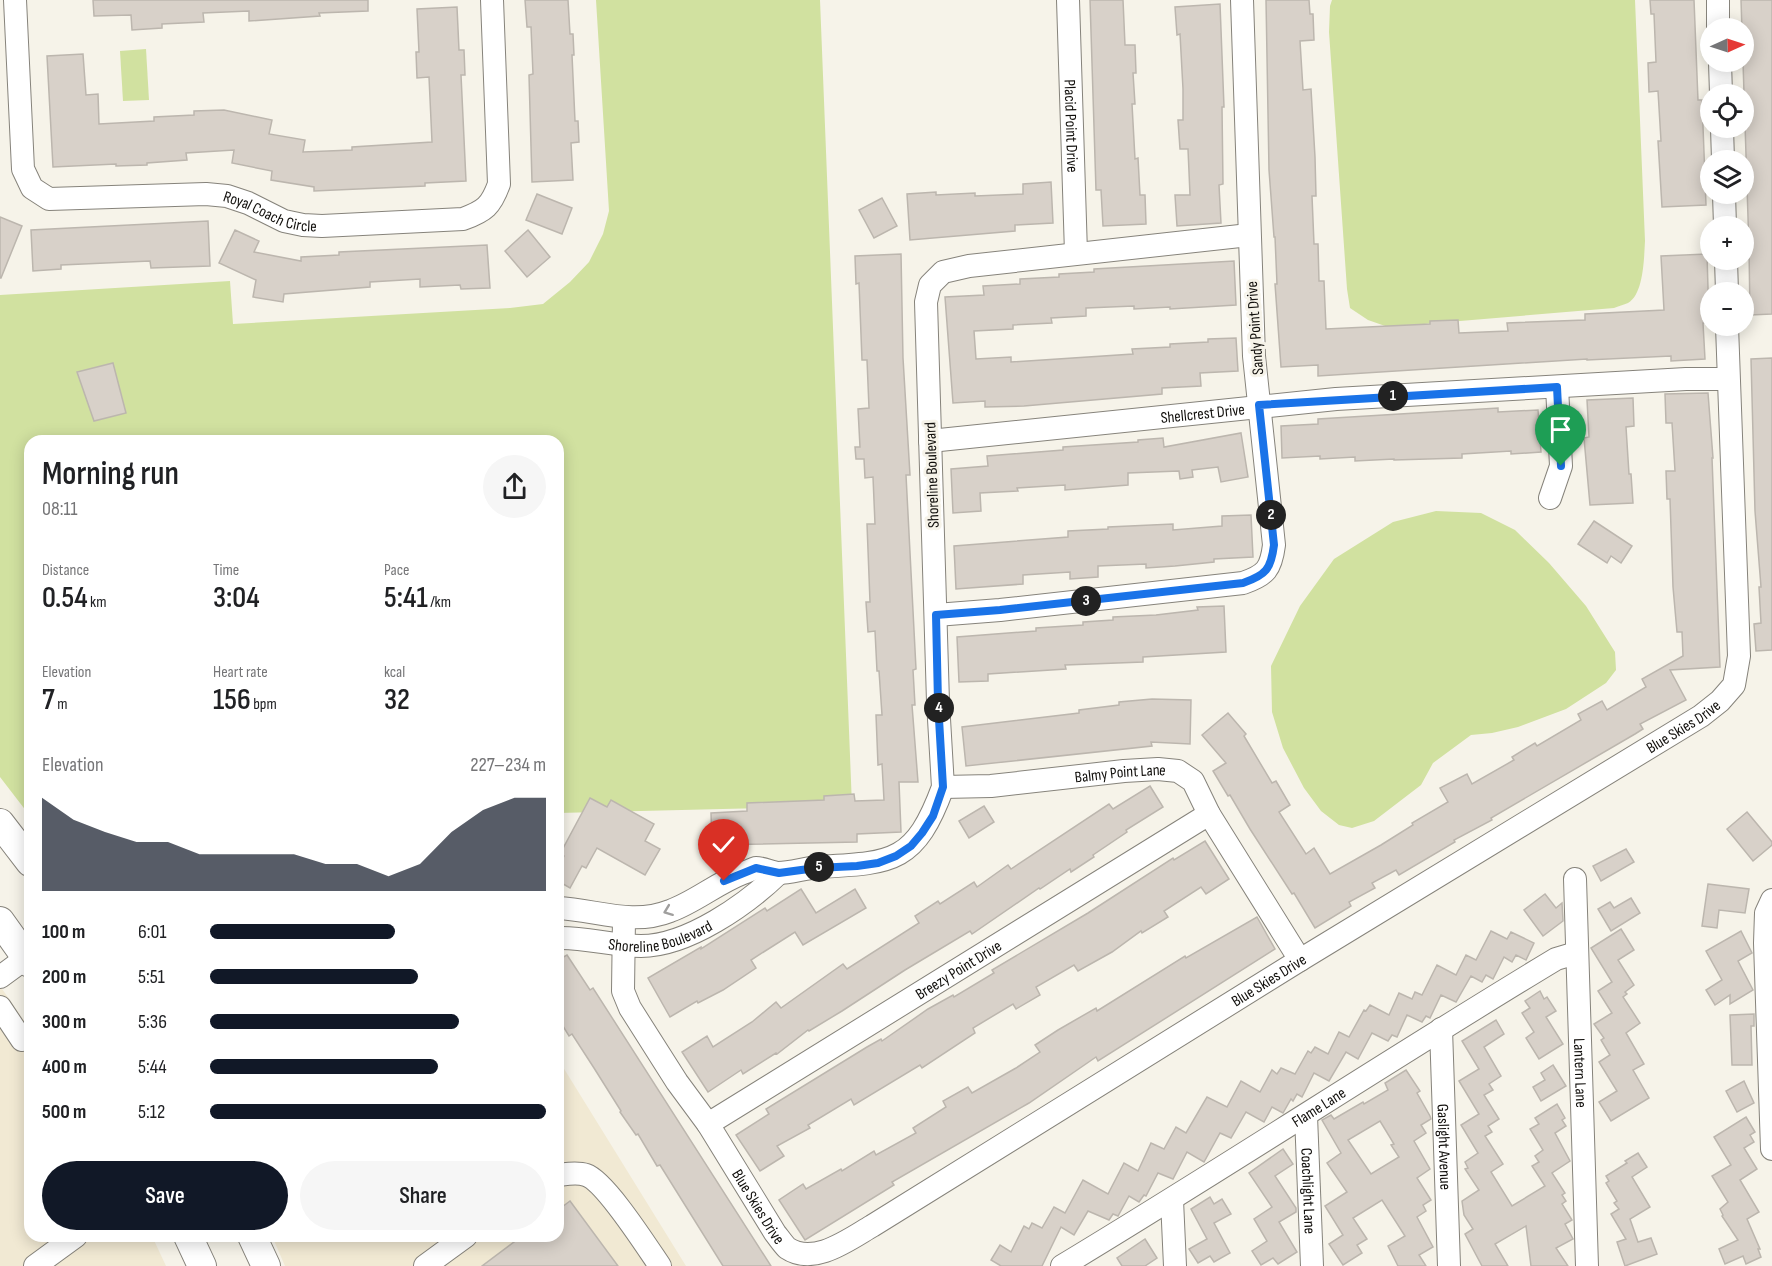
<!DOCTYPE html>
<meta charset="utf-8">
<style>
:root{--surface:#fff;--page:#f6f6f6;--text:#202124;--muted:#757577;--accent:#111827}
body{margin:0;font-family:"Sofia Sans Condensed",sans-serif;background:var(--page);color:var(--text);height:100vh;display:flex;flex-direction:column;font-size:22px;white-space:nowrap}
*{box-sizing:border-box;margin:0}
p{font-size:20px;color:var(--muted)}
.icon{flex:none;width:33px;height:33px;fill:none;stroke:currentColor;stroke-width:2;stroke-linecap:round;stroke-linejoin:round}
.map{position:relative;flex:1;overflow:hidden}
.drawer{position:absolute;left:24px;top:435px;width:540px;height:807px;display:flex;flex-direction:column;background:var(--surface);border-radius:18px;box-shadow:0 3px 15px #0003}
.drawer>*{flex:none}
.needle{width:39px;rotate:87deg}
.buttons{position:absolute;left:1700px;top:18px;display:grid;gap:12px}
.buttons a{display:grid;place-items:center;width:54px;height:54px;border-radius:50%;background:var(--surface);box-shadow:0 3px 15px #0003;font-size:30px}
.pin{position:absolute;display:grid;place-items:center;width:51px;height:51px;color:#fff;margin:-62px -26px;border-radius:50% 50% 50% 0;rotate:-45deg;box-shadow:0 0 6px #0007}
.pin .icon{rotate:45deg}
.km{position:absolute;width:30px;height:30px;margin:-15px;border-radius:50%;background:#222;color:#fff;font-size:16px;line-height:30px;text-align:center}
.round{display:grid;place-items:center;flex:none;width:63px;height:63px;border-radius:32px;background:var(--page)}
.headline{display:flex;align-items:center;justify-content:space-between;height:102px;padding:0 18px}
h1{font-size:33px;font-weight:600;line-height:45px}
.stats{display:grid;grid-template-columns:repeat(3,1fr);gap:9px;height:102px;padding:6px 18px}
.stats div{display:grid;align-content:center}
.stats b{font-size:30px;font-weight:600}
.stats small{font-size:16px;font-weight:400}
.stats p{font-size:16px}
.chart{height:168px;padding:12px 18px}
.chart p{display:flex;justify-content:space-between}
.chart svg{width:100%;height:108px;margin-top:6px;fill:var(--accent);opacity:.7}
.primary-button{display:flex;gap:12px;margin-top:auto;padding:12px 18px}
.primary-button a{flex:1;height:69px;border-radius:36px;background:var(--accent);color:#fff;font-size:24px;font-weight:600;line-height:69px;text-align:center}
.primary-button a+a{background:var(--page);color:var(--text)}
ul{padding:0 18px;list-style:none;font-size:20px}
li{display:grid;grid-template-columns:96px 72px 1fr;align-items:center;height:45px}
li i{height:15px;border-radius:8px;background:var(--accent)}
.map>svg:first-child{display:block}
</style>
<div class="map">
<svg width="1772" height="1266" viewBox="0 0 1772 1266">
<rect width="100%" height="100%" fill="#f6f3e9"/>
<g fill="#f1e9d3">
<polygon points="0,986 30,1029 30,1236 152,1236 166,1266 0,1266"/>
<polygon points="558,1059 686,1266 285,1266 272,1236 558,1236"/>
</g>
<g fill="#d1e1a0">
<polygon points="596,0 820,0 852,806 558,813 558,441 30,441 30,816 0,777 0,295 230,281 233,324 510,308 543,304 570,282 589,262 603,234 609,211"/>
<path d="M1332,0H1635L1645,241C1644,257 1644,294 1628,303C1624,305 1618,306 1614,308L1388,327L1368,320L1350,308L1347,289L1329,32L1330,6Z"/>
<polygon points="146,49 149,100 123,101 120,51"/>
<polygon points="1436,511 1481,513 1515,530 1549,563 1586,606 1615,652 1616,670 1606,683 1566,709 1518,727 1492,733 1471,735 1433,763 1421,785 1374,821 1352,828 1339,825 1321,811 1304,788 1283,748 1272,712 1271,666 1300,606 1334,559 1393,522"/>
</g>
<g fill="#d8d1c9" stroke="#bcb6ae" stroke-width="1.5" fill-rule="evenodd">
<polygon points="93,0 368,0 368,11 319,13 320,16 249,21 249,11 203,13 204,22 162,24 162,28 132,30 131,15 94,16"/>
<polygon points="525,0 568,0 570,34 573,34 574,55 572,55 575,121 578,121 579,142 571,143 573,180 532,182 529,75 533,74 531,27 527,27"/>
<polygon points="1090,0 1123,0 1125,45 1135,45 1136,73 1133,73 1135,104 1132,104 1135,159 1138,158 1140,195 1145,195 1146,224 1103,226 1101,190 1096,190"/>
<polygon points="1266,0 1309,0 1310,14 1313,14 1314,40 1300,41 1303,90 1311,89 1315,157 1316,196 1312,196 1314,244 1318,244 1319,281 1324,281 1326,329 1430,324 1430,321 1458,320 1459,333 1508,331 1507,323 1585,320 1585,314 1664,310 1661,256 1707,254 1709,323 1703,323 1705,359 1671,361 1671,356 1587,360 1587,359 1318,376 1318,365 1281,367 1275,284 1277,284 1275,237 1274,237 1269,170"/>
<polygon points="1650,0 1694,0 1698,100 1702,100 1706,205 1662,207 1658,141 1661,141 1658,91 1649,92 1648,63 1656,62 1654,14 1651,14"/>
<polygon points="1741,0 1772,0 1772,314 1750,315 1749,248"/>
<polygon points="1220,4 1224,107 1222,107 1223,184 1219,185 1221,223 1177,226 1175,195 1190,195 1188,149 1180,149 1178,120 1183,120 1183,89 1180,34 1177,35 1175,7"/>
<polygon points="457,7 459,50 464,50 465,75 461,75 466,181 425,183 425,186 314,191 314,187 271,180 272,171 232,163 234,150 186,153 187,160 147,163 147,165 116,166 116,164 53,167 47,56 83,54 86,95 98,94 99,124 154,121 154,117 194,115 194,111 224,110 272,120 269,134 305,140 303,152 352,150 352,147 432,142 429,77 417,78 416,52 419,52 417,9"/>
<polygon points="1051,182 1053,223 1015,225 1015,231 910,240 907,194 936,192 936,195 975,193 975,196 1023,194 1023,184"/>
<polygon points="537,194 572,208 562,234 526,220"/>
<polygon points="882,198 897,226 874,238 859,210"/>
<polygon points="0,217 22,226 1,278 0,278"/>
<polygon points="208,221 210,266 151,268 150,261 61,265 61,269 33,271 31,230"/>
<polygon points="235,230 259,241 254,252 301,261 301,257 339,255 339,252 487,245 490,288 461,289 460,285 420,287 420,279 370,282 370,287 284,294 283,302 253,297 256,280 219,263"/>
<polygon points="528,230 550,257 527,277 505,251"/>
<polygon points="901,254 903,358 910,475 906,475 916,669 913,670 915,705 912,705 918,782 899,782 901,832 857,834 857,842 712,845 711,813 747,811 747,803 824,800 824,796 854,794 855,801 884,800 882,764 878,765 876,715 882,715 879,671 877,671 875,631 868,632 866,602 870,602 867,524 875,524 873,477 865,478 864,459 856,459 855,447 860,447 858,409 869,408 867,360 862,360 859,283 856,284 855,256"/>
<polygon points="1234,261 1236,305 1170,309 1170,307 1134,309 1134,306 1086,308 1086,316 1051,318 1052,323 1013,325 1013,329 974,331 976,359 1011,357 1011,362 1133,354 1132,349 1170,347 1170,344 1208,342 1208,339 1236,338 1238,371 1200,373 1201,386 1162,388 1162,394 1024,406 985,407 985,401 953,403 945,297 984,295 983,286 1020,284 1020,279 1059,277 1059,274 1094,272 1094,269"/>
<polygon points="1772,358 1772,650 1756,651 1754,624 1761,623 1759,587 1761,587 1755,511 1751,359"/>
<polygon points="113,363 126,413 94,421 77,372"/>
<polygon points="1708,393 1713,458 1712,458 1720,667 1670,670 1686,700 1640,724 1643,729 1635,734 1491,818 1492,820 1454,840 1455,842 1399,875 1396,870 1372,883 1375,888 1349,902 1351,906 1315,928 1294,893 1292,894 1250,829 1230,795 1228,796 1213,771 1226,763 1202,735 1228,713 1246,734 1244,736 1272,783 1276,781 1290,805 1279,812 1306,854 1314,848 1330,874 1381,845 1413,825 1412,823 1448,802 1440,788 1467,774 1472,784 1514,760 1512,757 1535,743 1537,746 1581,720 1578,714 1602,701 1607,710 1646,687 1642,679 1683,656 1682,632 1677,632 1673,587 1670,499 1667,499 1666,471 1675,471 1672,423 1666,423 1665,394"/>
<polygon points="1633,398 1634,426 1626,427 1629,474 1631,474 1633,503 1590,505 1584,438 1589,437 1587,400"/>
<polygon points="1498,408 1498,412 1538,410 1541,452 1511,454 1511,451 1462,454 1462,458 1394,460 1394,459 1355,461 1355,457 1320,459 1320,456 1282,458 1281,426 1318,424 1318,419"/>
<polygon points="1241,433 1248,477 1221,482 1218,467 1192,470 1193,477 1180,479 1179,471 1128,473 1128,485 1065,490 1065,485 1017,488 1018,491 980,493 981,511 953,513 951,469 988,466 987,456 1063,450 1063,447 1138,442 1138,440 1163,438 1164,447"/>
<polygon points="1251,515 1253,557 1214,559 1214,562 1175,566 1146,568 1146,564 1098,566 1098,577 1070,579 1070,572 1023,575 1023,584 956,589 954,546 1068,537 1068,531 1108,529 1108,527 1173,524 1173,530 1222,526 1222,516"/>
<polygon points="1594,521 1632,546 1621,563 1611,556 1607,563 1578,544"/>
<polygon points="1224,606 1226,652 1143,657 1143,662 1065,665 1066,669 988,674 988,681 959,682 957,637 1036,631 1036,628 1083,625 1083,622 1113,620 1113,617 1156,615 1198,610 1197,607"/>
<polygon points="1152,699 1191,700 1190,744 1151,742 1152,746 966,766 962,727 1079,713 1079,710 1119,705 1119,702"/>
<polygon points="1150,786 1163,807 1126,830 1127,832 1093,855 1094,857 1071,872 1070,869 1040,889 1039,888 972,934 970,931 905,970 842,1011 809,1031 808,1030 777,1054 776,1053 743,1074 741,1070 708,1092 682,1052 707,1036 713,1047 752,1022 776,1002 781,1008 843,964 847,969 919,923 915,916 938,901 940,904 974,882 977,887 1008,865 1011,869 1109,804 1113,809"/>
<polygon points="590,798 607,807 611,800 654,824 645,841 660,849 645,875 597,848 586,868 582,866 570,888 558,881 558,867 564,856 560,854"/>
<polygon points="984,806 994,822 969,838 959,821"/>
<polygon points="1747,812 1772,842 1772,845 1753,861 1727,829"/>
<polygon points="1205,841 1229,879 1206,894 1201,887 1164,911 1168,917 1142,933 1141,931 1112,952 1078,971 1074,965 1036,987 1040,995 1016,1009 1013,1004 973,1028 975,1033 922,1068 920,1065 854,1105 851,1099 808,1125 810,1128 777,1146 784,1156 760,1171 736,1135 769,1114 766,1109 867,1047 881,1039 882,1041 928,1009 953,995 954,997 994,973 992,970 1088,913 1173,858 1174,860"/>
<polygon points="1626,849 1634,862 1601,881 1593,866"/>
<polygon points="1708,884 1749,889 1745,913 1719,910 1717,928 1702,926"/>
<polygon points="801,889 816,913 855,889 866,908 803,945 795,932 751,960 756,968 723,990 698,1003 697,1001 670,1017 648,978 701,947 701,949 765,908 767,911"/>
<polygon points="1545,894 1556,908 1562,903 1563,921 1543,936 1524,910"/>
<polygon points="1631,898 1640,913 1611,931 1598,909 1610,902 1614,908"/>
<polygon points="1257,917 1275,949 1098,1061 1096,1057 1029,1103 892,1182 894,1185 805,1240 779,1200 803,1184 806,1189 841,1169 842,1171 874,1151 876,1155 916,1133 913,1128 946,1107 943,1101 968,1087 972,1093 1016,1068 1040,1052 1035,1045 1058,1030 1096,1008 1097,1011 1185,956 1186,958"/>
<polygon points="1621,929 1634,950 1618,960 1634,985 1625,992 1627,994 1623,997 1640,1023 1626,1033 1644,1064 1633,1070 1649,1098 1611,1121 1599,1102 1617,1091 1599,1062 1610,1055 1601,1040 1604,1038 1594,1024 1612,1013 1598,991 1612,982 1591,948"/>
<polygon points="1491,931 1507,939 1511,932 1534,943 1526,960 1516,955 1512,962 1504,957 1493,979 1486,975 1482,982 1471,976 1456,1002 1441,995 1430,1018 1426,1016 1422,1022 1407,1015 1397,1037 1392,1035 1388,1041 1372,1033 1358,1059 1346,1052 1329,1081 1314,1073 1302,1097 1297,1094 1293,1101 1291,1099 1283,1113 1272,1107 1264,1122 1246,1112 1231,1138 1220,1133 1204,1162 1187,1152 1173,1179 1158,1173 1146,1196 1144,1195 1139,1202 1129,1196 1118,1216 1113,1214 1109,1220 1088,1211 1074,1235 1061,1227 1042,1266 1001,1266 991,1260 1000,1245 1011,1252 1024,1226 1029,1229 1032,1223 1042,1228 1054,1207 1065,1213 1083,1180 1108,1194 1124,1163 1138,1171 1151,1143 1164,1149 1176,1127 1186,1133 1207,1097 1227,1107 1241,1081 1260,1092 1272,1070 1277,1074 1281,1068 1295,1074 1308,1051 1311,1053 1315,1047 1328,1054 1339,1032 1349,1037 1364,1010 1366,1011 1370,1005 1389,1015 1399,993 1412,999 1415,992 1422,995 1437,965 1456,975 1466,955 1476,960"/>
<polygon points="1741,931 1752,953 1738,961 1753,990 1730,1004 1730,995 1715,1005 1706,990 1722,980 1706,951"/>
<polygon points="567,955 590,990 593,988 771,1266 723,1266 660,1165 657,1166 638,1134 636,1135 620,1112 621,1111 594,1068 572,1034 569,1036 558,1018 558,960"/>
<polygon points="1540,991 1544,999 1547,997 1556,1011 1546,1017 1563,1044 1539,1059 1526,1038 1534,1032 1522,1013 1530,1008 1525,1001"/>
<polygon points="1754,1014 1754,1026 1751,1026 1752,1065 1732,1065 1730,1015"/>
<polygon points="1496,1020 1504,1034 1484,1047 1501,1076 1489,1084 1493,1090 1484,1095 1499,1119 1488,1126 1492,1132 1485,1136 1503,1164 1491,1172 1512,1206 1545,1186 1532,1166 1539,1162 1535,1156 1543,1150 1530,1129 1539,1124 1535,1118 1557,1104 1565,1118 1562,1120 1566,1126 1555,1133 1570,1161 1552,1173 1565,1193 1562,1195 1566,1201 1562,1204 1572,1220 1565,1224 1573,1239 1556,1248 1568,1266 1531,1266 1526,1226 1495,1244 1508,1266 1482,1266 1465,1234 1473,1229 1464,1215 1462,1201 1479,1190 1465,1169 1468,1168 1465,1162 1478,1153 1461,1125 1479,1114 1459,1081 1479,1069 1462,1041"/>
<polygon points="1553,1065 1566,1086 1541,1101 1533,1087 1545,1080 1541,1073"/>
<path d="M1406,1070L1420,1091L1417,1093L1430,1116L1431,1119L1421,1125L1426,1133L1414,1141L1430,1169L1417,1178L1431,1200L1423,1205L1426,1211L1417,1217L1433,1247L1419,1255L1426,1266H1398L1388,1246L1405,1236L1382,1200L1353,1218L1367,1239L1357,1245L1362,1253L1343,1265L1329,1244L1343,1235L1325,1206L1347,1192L1327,1163L1341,1153L1322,1120L1331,1115L1334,1119L1363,1102L1364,1104L1388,1090L1385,1083ZM1380,1121L1394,1144L1391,1145L1399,1157L1371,1174L1348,1140Z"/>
<polygon points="1744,1081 1754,1103 1737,1112 1726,1091"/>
<polygon points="1746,1117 1755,1132 1750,1135 1754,1142 1744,1148 1757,1169 1740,1180 1759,1212 1747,1219 1760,1249 1758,1249 1761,1257 1746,1264 1743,1256 1725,1264 1719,1249 1738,1240 1722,1216 1723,1215 1720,1209 1728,1202 1712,1176 1731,1165 1714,1137"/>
<polygon points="1283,1149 1293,1164 1275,1176 1296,1208 1296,1212 1279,1222 1297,1252 1278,1264 1273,1258 1261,1265 1252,1251 1267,1241 1254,1219 1272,1207 1249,1173"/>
<polygon points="1638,1153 1647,1167 1632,1177 1650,1207 1630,1219 1638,1242 1651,1238 1657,1254 1625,1266 1617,1242 1626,1239 1611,1214 1619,1209 1614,1203 1617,1201 1606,1183 1609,1181 1606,1176 1627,1163 1625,1161"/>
<polygon points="1210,1197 1214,1204 1222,1199 1231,1214 1214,1223 1230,1253 1214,1262 1210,1256 1198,1263 1189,1249 1207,1239 1191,1209"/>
<polygon points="570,1201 618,1266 482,1266 522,1236 558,1236 558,1210"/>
<polygon points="1145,1239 1157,1258 1145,1266 1122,1266 1117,1258"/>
</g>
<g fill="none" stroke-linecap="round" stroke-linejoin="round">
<defs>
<g id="minor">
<path id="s1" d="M15,0L23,169L32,188L49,199L206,194L227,196L248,203L284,221L303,225L322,226L463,219C485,211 491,206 499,184L492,0"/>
<path id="s2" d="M1068,0L1076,253"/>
<polyline points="1718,0 1718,28"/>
<polyline points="1720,62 1721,94"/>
<polyline points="1722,128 1723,160"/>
<polyline points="1724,194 1725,226"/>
<polyline points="1726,260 1727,292"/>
<path id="s3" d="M930,441L1336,399L1686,379H1728"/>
<polyline points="1550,498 1561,466 1557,387"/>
<path d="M936,615L1000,610L1243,583C1266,575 1271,569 1274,545L1254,356L1242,0"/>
<path id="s4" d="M943,787L991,786L1124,771L1158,769L1178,771L1193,781L1209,814L1300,960"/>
<path id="s5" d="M1575,879L1587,1266"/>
<polyline points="1772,900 1766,913 1765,943 1772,1149"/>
<path d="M558,908C597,910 632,926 670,911C695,902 717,883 743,873C747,872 752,869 756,868C763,868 771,872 778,873C791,873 805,868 819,867C893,863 915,863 943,787L938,702L926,302L930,285L943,272L969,266L1249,235"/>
<path id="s6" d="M624,918L623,991L630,1008L677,1082L708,1124L775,1233C779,1238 783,1244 787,1248C814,1266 848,1240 872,1226L1300,960L1701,716L1720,701L1734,685L1739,656L1727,326"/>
<path id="s7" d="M558,938C585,937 613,946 641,946C688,946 747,904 779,873"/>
<polyline points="0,977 26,958"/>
<polyline points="0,1007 22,1040"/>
<path id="s8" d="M1441,1029L1449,1266"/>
<path id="s9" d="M1306,1116L1312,1266"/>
<path id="s10" d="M708,1124L1209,814"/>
<path d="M558,1175C567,1174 577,1172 586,1175C605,1181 647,1247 660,1266"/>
<polyline points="1172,1200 1175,1266"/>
<polyline points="35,1266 76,1236"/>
<polyline points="425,1266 466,1236"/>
<path id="s11" d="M1062,1266C1228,1166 1390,1059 1556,959L1576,953"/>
</g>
<g id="major">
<polyline points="0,823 30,862"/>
<polyline points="0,921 30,963"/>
<polyline points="188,1236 202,1266"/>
<polyline points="252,1236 266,1266"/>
</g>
</defs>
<use href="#minor" stroke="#86837b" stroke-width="24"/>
<use href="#major" stroke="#86837b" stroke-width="30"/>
<use href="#minor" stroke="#fff" stroke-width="22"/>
<use href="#major" stroke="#fff" stroke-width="28"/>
</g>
<defs><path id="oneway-chevron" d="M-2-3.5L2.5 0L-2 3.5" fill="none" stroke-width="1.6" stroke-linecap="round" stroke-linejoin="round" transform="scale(1.5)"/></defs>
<use stroke="#a09f9e" href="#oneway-chevron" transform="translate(668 911) rotate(159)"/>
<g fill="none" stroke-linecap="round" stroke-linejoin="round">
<defs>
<path id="route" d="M724,881L756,868L779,873L816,868L857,866L878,863L896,856L911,846L922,833L933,816L943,787L938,702L936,615L1000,610L1243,583C1266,575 1271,569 1274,545L1259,405L1557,387L1561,466"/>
</defs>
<use href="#route" stroke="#fff" stroke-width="12"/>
<use href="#route" stroke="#1a73e8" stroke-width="8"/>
</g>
<g text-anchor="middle" stroke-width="6" stroke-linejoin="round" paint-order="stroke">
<g font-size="16" fill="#110f0c" stroke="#f6f3e9">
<text dy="6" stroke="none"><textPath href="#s2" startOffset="126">Placid Point Drive</textPath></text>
<text dy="6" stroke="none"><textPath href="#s1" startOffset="435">Royal Coach Circle</textPath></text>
<text transform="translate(1254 328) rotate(-94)" y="6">Sandy Point Drive</text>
<text dy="6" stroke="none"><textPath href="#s3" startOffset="274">Shellcrest Drive</textPath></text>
<text transform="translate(931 475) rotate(-92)" y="6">Shoreline Boulevard</text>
<text dy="6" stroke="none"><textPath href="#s6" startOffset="1424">Blue Skies Drive</textPath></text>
<text dy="6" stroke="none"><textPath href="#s4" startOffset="178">Balmy Point Lane</textPath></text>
<text dy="6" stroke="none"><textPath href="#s7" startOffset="104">Shoreline Boulevard</textPath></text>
<text dy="6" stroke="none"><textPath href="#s10" startOffset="294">Breezy Point Drive</textPath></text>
<text dy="6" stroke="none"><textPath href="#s6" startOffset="938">Blue Skies Drive</textPath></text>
<text dy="6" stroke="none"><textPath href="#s5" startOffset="194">Lantern Lane</textPath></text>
<text dy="6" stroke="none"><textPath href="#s11" startOffset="302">Flame Lane</textPath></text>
<text dy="6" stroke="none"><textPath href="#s8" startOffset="118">Gaslight Avenue</textPath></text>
<text dy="6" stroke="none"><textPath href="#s9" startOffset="75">Coachlight Lane</textPath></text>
<text dy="6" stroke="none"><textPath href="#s6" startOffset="328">Blue Skies Drive</textPath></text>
</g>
</g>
</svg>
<div class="buttons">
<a><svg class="needle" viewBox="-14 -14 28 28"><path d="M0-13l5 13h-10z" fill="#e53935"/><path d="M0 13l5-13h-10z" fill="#757577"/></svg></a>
<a><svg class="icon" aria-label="locate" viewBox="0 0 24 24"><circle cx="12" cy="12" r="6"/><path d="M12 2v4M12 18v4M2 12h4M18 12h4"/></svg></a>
<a><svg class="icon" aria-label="layers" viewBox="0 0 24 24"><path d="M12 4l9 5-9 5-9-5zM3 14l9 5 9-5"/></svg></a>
<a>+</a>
<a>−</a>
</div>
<div class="pin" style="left:1561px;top:466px;background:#1e9e55"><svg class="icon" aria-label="arrive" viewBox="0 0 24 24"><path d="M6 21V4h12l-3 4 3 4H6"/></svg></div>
<div class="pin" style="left:724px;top:881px;background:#d93025"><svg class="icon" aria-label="check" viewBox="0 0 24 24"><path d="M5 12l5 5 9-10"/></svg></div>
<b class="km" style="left:1393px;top:396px">1</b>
<b class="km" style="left:1271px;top:515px">2</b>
<b class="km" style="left:1086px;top:601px">3</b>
<b class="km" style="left:939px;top:708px">4</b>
<b class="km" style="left:819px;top:867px">5</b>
<section class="drawer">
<div class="headline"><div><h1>Morning run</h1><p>08:11</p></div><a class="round"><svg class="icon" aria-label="share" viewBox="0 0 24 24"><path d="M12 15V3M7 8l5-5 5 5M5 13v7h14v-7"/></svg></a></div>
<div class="stats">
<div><p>Distance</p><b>0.54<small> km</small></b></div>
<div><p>Time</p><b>3:04</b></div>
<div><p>Pace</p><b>5:41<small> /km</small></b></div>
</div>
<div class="stats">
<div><p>Elevation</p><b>7<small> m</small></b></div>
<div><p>Heart rate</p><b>156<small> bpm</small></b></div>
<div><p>kcal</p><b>32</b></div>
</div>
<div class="chart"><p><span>Elevation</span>227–234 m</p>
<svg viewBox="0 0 160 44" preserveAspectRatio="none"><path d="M0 44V6L10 15L20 20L30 24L40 24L50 29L60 29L70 29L80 29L90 33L100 33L110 38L120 33L130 20L140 11L150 6L160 6V44z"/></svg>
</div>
<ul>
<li><b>100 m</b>6:01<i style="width:55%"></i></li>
<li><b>200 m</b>5:51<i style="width:62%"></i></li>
<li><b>300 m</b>5:36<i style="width:74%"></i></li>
<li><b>400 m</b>5:44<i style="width:68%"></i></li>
<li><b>500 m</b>5:12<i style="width:100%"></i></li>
</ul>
<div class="primary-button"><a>Save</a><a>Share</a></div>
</section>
</div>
